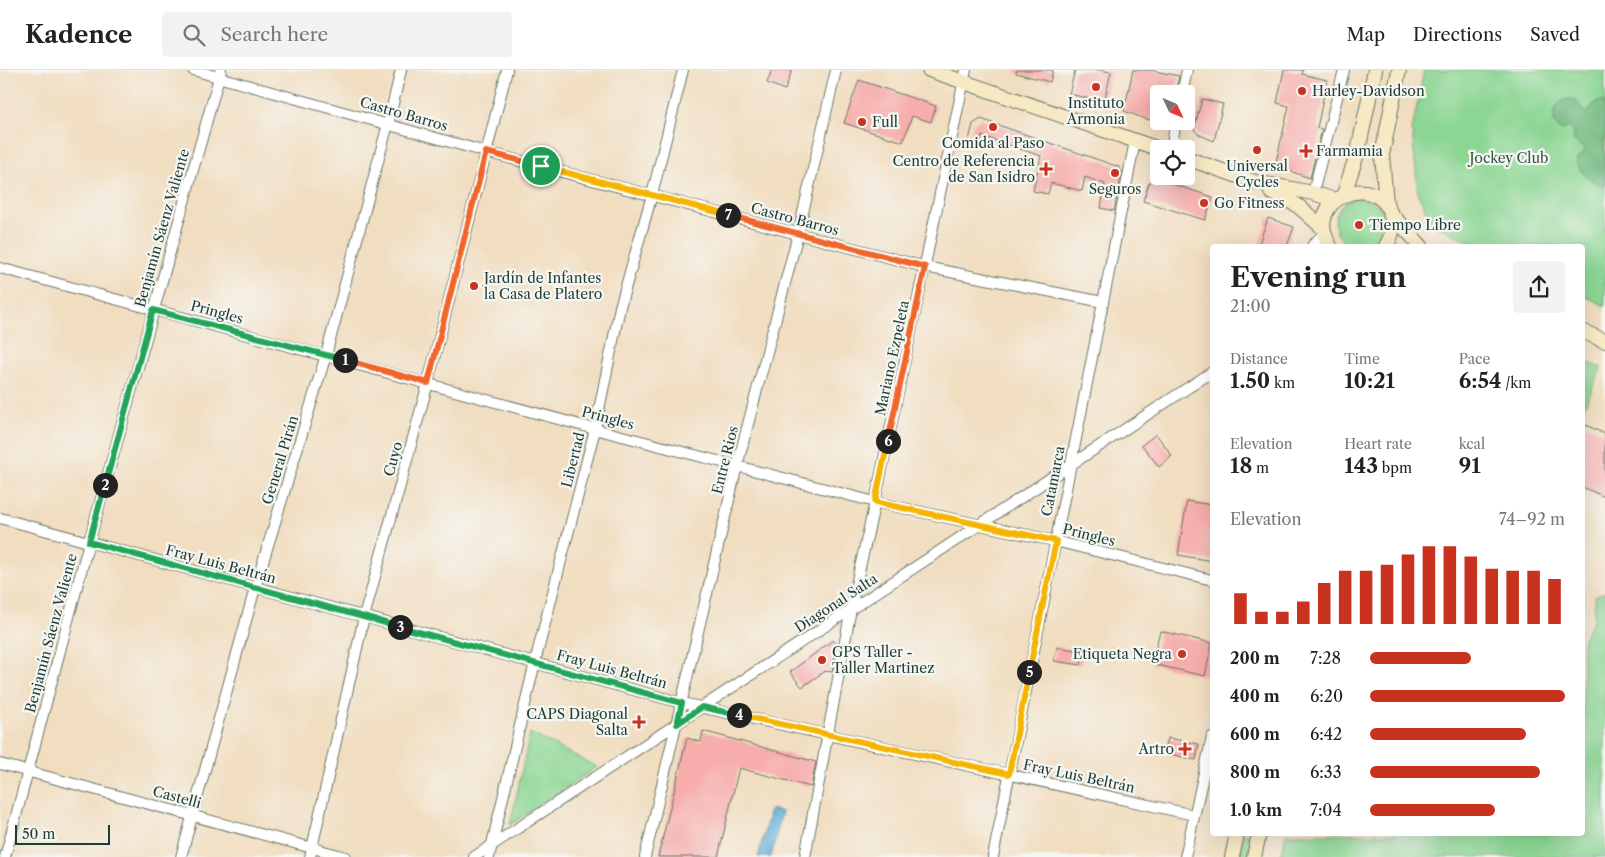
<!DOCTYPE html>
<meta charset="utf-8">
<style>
:root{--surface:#fff;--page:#f2f2f2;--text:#222;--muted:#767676;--line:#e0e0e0;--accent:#c8321e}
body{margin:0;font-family:"Libre Caslon Text",serif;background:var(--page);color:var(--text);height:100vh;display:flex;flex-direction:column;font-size:19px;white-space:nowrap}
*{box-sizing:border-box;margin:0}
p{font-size:16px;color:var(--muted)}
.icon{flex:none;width:28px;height:28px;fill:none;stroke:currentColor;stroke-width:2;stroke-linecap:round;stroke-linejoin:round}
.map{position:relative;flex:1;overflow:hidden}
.details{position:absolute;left:1210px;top:174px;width:375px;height:592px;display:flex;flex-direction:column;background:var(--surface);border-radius:5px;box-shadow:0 5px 20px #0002}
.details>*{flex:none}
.needle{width:32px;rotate:134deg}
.buttons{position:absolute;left:1150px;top:15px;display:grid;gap:10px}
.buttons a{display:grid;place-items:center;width:45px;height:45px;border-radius:5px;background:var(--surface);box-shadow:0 5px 20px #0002;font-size:25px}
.scale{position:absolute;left:15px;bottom:12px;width:95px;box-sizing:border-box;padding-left:5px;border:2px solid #1f3d34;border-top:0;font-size:14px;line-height:18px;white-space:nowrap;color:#1f3d34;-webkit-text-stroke:4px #f6f6f2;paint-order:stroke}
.pin{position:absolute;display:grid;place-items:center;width:42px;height:42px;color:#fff;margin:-21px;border:2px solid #fff;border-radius:50%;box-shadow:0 1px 5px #0007}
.km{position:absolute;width:25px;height:25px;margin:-12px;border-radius:50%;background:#222;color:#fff;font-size:14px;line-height:25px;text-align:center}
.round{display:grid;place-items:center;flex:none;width:52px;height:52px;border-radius:5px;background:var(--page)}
.head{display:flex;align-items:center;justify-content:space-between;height:85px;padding:0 20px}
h1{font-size:28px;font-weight:700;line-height:38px}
.stats{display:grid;grid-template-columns:repeat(3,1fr);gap:8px;height:85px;padding:5px 20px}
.stats div{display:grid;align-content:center}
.stats b{font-size:21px;font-weight:700}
.stats small{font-size:14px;font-weight:400}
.stats p{font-size:14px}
.chart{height:140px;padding:10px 20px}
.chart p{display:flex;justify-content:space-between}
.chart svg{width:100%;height:90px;margin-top:5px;stroke:var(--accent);stroke-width:6}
ul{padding:0 20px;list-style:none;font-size:16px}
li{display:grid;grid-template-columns:80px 60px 1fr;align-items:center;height:38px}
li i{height:12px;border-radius:6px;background:var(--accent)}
header{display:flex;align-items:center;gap:30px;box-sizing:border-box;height:70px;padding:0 25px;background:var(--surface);border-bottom:1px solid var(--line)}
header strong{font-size:24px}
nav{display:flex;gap:28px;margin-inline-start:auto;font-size:18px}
.search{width:350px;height:45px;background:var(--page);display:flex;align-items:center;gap:12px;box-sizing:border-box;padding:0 18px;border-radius:5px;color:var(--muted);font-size:19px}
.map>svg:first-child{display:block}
</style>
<header>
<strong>Kadence</strong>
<div class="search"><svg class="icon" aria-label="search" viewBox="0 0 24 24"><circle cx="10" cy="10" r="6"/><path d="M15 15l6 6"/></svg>Search here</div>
<nav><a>Map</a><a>Directions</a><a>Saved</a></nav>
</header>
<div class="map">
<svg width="1605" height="787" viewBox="0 0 1605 787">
<rect width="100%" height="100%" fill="#f6f6f2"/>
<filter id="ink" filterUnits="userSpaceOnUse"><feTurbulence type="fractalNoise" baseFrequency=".02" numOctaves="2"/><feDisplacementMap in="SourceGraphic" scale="10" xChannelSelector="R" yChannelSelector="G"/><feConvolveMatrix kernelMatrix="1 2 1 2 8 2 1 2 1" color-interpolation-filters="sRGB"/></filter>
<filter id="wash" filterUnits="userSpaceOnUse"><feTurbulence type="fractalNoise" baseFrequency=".0096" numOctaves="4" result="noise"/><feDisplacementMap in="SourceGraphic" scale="20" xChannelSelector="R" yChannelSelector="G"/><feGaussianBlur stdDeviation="1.12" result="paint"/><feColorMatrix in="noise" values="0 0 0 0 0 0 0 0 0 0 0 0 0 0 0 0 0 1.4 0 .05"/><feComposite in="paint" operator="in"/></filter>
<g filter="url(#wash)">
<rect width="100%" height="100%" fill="#f1ddbf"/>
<g fill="#8bd693" stroke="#558a64">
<polygon points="1424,0 1605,0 1605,236 1583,225 1582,176 1480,176 1432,154 1418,124 1412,60"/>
<circle cx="1360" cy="153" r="25"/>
<polygon points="1583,290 1601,298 1583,340"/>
<polygon points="1605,522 1605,787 1281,787 1286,764 1582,764 1583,568 1594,549 1595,526"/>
<polygon points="530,663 597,697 510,755"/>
<polygon points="1244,764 1253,764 1248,787 1239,787"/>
</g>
<path fill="#70b77d" stroke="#487a58" d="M1571,29C1580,31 1579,39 1587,44C1591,35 1595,31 1605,32V116C1596,114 1574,101 1578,89C1579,86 1583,83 1586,80L1574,71L1572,61L1570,57L1560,60L1554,52C1554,39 1556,30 1571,29Z"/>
<polygon fill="#58aad3" stroke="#3c7484" points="770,739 782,742 771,787 758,787"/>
<g id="blocks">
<g fill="#f6adab">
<polygon points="772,0 792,0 785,20 767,13"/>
<polygon points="1017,0 1053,0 1050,12 1016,3"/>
<polygon points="1075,0 1100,0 1111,2 1104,32 1069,24"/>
<polygon points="1133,0 1150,0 1179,6 1175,24 1159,24 1159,52 1146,49 1124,41"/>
<polygon points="1284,0 1303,0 1302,4 1327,10 1317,58 1322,59 1310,108 1275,96 1289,36 1277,33"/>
<polygon points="859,10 936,36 931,52 912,46 903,72 844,53"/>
<polygon points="1202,29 1223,34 1214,71 1198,64 1194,59"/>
<polygon points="981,49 1119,97 1122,102 1114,141 1101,138 1105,114 1085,107 1082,121 1051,113 1048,124 1033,121 1041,86 982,66 980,76 968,74 973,54"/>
<polygon points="1156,109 1213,127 1205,150 1143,131 1149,113"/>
<polygon points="1268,148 1294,157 1287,176 1258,176"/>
<polygon points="1586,355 1605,364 1605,427 1582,417 1582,364"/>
<polygon points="1156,364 1172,386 1159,397 1142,375"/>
<polygon points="1187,431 1212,435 1212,491 1178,485"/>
<polygon points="1160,561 1212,573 1205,606 1152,594"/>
<polygon points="833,570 837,576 832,602 825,601 802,617 790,602"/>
<polygon points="1057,577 1083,581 1081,595 1054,591"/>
<polygon points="703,661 816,692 811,717 739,698 718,787 658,787 687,668 701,672"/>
<polygon points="1168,668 1199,674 1196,690 1165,683"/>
</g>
</g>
</g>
<g filter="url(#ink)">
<use href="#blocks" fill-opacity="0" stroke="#687565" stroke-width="1"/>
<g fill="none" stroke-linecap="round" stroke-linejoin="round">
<defs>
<g id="street">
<polyline points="193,0 486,82 925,197 1103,232"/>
<polyline points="1182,24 1187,0"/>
<polyline points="1171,79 1176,51"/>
<polyline points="1313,123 1344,0"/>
<polyline points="1312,176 1324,163"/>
<polyline points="0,198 595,359 875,432 1055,471 1212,510"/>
<polyline points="0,448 682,633 1194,745"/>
<polyline points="0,694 346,787"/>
<polyline points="5,787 89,472 221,0"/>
<polyline points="181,787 255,518 326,285 388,54 401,0"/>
<polyline points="310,787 364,547 428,313 507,0"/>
<polyline points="474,787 1212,302"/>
<polyline points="489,787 535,592 595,359 620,237 652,125 683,0"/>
<polyline points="645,787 737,396 798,164 836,0"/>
<polyline points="805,787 853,528 875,432 966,0"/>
<polyline points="993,787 1135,71"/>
<polyline points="1185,787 1212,667"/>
</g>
<g id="secondary">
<polyline points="929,0 1159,79"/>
<polyline points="1186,88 1255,112 1313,123 1335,130"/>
<polyline points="1271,122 1297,135 1323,158"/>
<polyline points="1344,124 1358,81 1375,0"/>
<polyline points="1386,134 1382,85 1399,0"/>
<polyline points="1391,144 1421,176"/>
<path d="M1330,176C1300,128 1379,98 1391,146C1394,157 1392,167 1386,176"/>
<polyline points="1582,261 1605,271"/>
<polyline points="1232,787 1237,764"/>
<polyline points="1254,787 1259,764"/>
</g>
</defs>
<use href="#street" stroke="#687565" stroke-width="12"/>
<use href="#secondary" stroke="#687565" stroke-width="16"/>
<use href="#street" stroke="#fff" stroke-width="10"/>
<use href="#secondary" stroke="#f6e9c3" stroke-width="14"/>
</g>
</g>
<g fill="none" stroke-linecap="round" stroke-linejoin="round" filter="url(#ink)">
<defs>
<polyline id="split-1" points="345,290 428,313 486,82 541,96"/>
<polyline id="split-2" points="105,415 153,240 345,290"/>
<polyline id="split-3" points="105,415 89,472 400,557"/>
<polyline id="split-4" points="400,557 682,633 677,654 702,637 739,645"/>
<polyline id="split-5" points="739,645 1009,704 1029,602"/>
<polyline id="split-6" points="888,371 875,432 1056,471 1029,602"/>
<polyline id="split-7" points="728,145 925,197 888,371"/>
<polyline id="split-8" points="541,96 728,145"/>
</defs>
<use href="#split-1" stroke="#fff" stroke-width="10"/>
<use href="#split-2" stroke="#fff" stroke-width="10"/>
<use href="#split-3" stroke="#fff" stroke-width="10"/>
<use href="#split-4" stroke="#fff" stroke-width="10"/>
<use href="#split-5" stroke="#fff" stroke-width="10"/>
<use href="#split-6" stroke="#fff" stroke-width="10"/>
<use href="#split-7" stroke="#fff" stroke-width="10"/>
<use href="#split-8" stroke="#fff" stroke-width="10"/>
<use href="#split-1" stroke="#f0652b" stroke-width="6"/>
<use href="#split-2" stroke="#22a559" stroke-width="6"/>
<use href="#split-3" stroke="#22a559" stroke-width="6"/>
<use href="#split-4" stroke="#22a559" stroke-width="6"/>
<use href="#split-5" stroke="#f5b400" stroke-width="6"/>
<use href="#split-6" stroke="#f5b400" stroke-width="6"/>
<use href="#split-7" stroke="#f0652b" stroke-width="6"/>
<use href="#split-8" stroke="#f5b400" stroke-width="6"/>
</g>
<g fill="#c8321e" stroke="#f6f6f2" stroke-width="2">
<circle cx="1096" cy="17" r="5"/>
<circle cx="1302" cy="21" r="5"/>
<circle cx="862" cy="52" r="5"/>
<circle cx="993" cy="57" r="5"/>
<circle cx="1257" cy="80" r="5"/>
<path d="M1303.5 73.5h5v5h5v5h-5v5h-5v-5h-5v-5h5z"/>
<path d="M1043.5 91.5h5v5h5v5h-5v5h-5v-5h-5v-5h5z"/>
<circle cx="1115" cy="103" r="5"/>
<circle cx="1204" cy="133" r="5"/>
<circle cx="1359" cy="155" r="5"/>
<circle cx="474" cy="216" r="5"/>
<circle cx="1182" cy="584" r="5"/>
<circle cx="822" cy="590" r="5"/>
<path d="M636.5 644.5h5v5h5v5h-5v5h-5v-5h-5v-5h5z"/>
<path d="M1182.5 671.5h5v5h5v5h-5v5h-5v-5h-5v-5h5z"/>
</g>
<g text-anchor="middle" stroke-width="4.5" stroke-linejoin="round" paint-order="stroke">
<g font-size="14" fill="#1f3d34" stroke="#f6f6f2" text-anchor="start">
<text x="1312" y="26">Harley-Davidson</text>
<text x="1096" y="38" text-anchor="middle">Instituto<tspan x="1096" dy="16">Armonia</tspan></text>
<text x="872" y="57">Full</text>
<text x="993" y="78" text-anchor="middle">Comida al Paso</text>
<text x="1316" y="86">Farmamia</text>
<text x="1035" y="96" text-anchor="end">Centro de Referencia<tspan x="1035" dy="16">de San Isidro</tspan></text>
<text x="1257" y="101" text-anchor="middle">Universal<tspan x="1257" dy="16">Cycles</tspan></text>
<text x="1115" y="124" text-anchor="middle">Seguros</text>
<text x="1214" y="138">Go Fitness</text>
<text x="1369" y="160">Tiempo Libre</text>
<text x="484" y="213">Jardín de Infantes<tspan x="484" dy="16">la Casa de Platero</tspan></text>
<text x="832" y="587">GPS Taller -<tspan x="832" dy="16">Taller Martinez</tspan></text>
<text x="1172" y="589" text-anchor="end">Etiqueta Negra</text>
<text x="628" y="649" text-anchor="end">CAPS Diagonal<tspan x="628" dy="16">Salta</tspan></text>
<text x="1174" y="684" text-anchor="end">Artro</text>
</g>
<g font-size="14" fill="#1f3d34" stroke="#f6f6f2">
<text transform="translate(404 44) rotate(16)" y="5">Castro Barros</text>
<text transform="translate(795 149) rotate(15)" y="5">Castro Barros</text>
<text transform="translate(162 158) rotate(-74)" y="5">Benjamín Sáenz Valiente</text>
<text transform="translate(217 242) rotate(15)" y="5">Pringles</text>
<text transform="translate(892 288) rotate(-78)" y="5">Mariano Ezpeleta</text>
<text transform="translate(608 348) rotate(15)" y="5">Pringles</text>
<text transform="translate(393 389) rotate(-75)" y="5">Cuyo</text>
<text transform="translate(280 390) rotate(-73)" y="5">General Pirán</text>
<text transform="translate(573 390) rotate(-76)" y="5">Libertad</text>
<text transform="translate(725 390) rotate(-76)" y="5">Entre Ríos</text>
<text transform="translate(1053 411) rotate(-79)" y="5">Catamarca</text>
<text transform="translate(1089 465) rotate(14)" y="5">Pringles</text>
<text transform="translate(221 494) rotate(15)" y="5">Fray Luis Beltrán</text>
<text transform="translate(836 533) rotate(-33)" y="5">Diagonal Salta</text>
<text transform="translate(51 563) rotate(-75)" y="5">Benjamín Sáenz Valiente</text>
<text transform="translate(612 599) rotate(15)" y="5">Fray Luis Beltrán</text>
<text transform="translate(1079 706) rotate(12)" y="5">Fray Luis Beltrán</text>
<text transform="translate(177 727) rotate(15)" y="5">Castelli</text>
</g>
<g font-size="14" fill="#355c47" stroke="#f6f6f2">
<text x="1509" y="93">Jockey Club</text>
</g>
</g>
</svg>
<div class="buttons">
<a><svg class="needle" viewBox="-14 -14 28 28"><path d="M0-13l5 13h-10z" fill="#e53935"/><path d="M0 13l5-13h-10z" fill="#767676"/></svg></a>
<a><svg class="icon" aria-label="locate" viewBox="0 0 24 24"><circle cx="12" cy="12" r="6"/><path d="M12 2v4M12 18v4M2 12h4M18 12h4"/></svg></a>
</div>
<div class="scale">50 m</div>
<div class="pin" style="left:541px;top:96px;background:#1e9e55"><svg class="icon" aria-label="arrive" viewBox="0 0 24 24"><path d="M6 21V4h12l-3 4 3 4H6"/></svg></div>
<b class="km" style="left:345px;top:290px">1</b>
<b class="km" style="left:105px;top:415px">2</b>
<b class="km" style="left:400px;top:557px">3</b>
<b class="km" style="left:739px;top:645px">4</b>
<b class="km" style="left:1029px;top:602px">5</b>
<b class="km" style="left:888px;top:371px">6</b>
<b class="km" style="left:728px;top:145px">7</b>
<section class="details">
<div class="head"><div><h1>Evening run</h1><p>21:00</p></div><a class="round"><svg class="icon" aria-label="share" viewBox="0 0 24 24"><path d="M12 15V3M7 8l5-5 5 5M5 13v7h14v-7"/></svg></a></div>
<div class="stats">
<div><p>Distance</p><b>1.50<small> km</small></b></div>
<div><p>Time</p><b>10:21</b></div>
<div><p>Pace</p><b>6:54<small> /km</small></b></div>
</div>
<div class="stats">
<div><p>Elevation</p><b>18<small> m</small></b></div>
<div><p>Heart rate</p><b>143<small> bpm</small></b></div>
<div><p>kcal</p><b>91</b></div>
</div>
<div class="chart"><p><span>Elevation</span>74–92 m</p>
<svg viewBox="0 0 160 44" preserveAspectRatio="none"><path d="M5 44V29M15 44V38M25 44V38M35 44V33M45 44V24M55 44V18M65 44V18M75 44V15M85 44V10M95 44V6M105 44V6M115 44V11M125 44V17M135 44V18M145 44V18M155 44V22"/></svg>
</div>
<ul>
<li><b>200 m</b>7:28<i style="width:52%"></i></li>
<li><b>400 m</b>6:20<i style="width:100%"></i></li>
<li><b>600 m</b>6:42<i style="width:80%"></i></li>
<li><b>800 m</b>6:33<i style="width:87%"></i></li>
<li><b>1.0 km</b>7:04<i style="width:64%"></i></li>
</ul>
</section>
</div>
